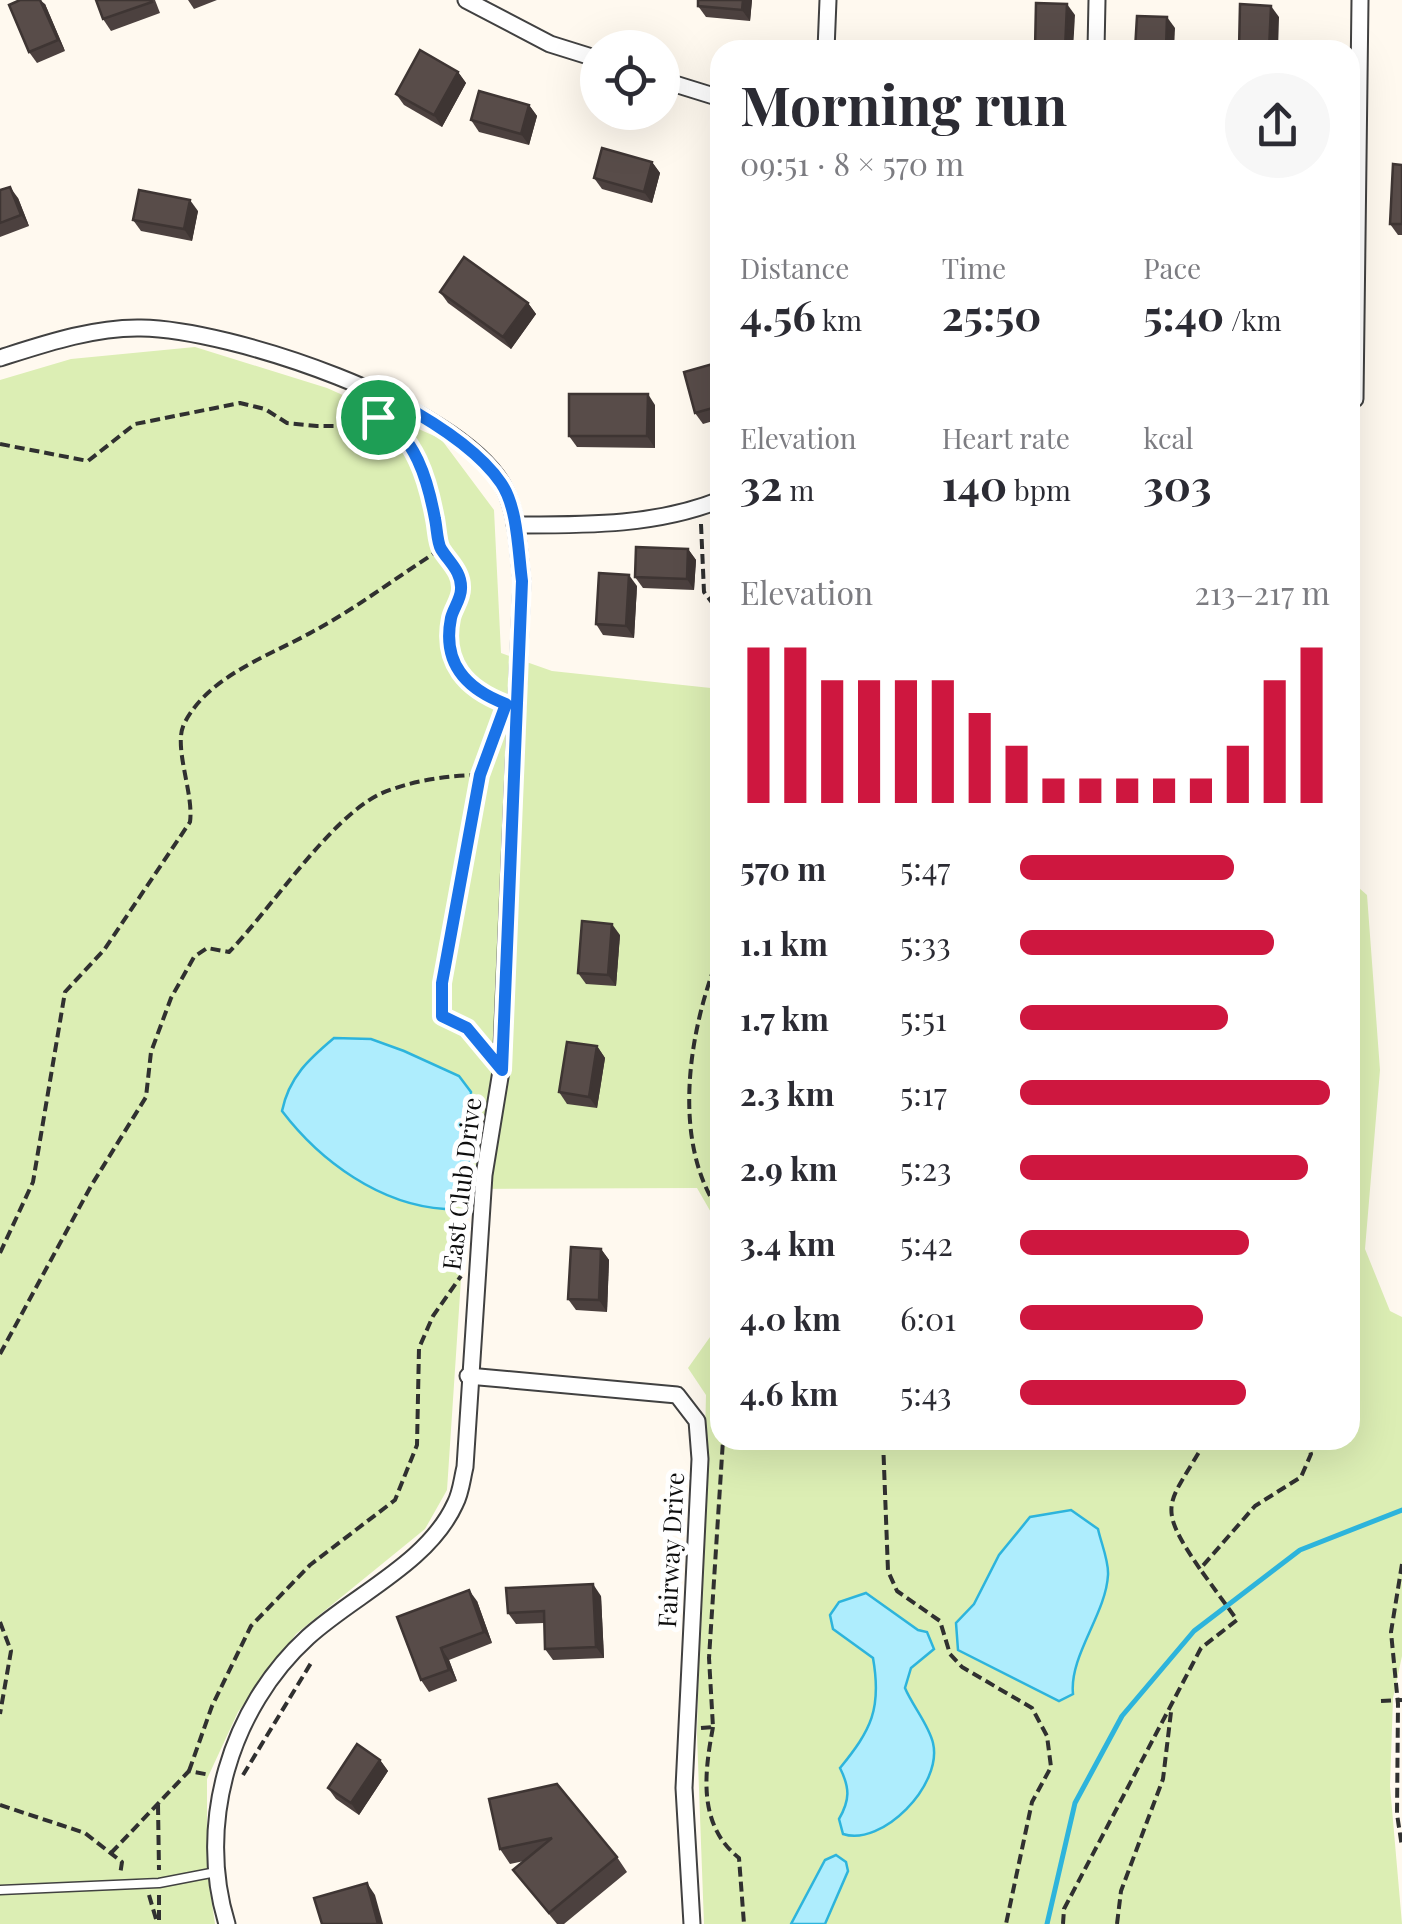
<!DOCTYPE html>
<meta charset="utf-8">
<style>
:root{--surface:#fff;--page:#f7f7f7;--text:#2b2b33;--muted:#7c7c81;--accent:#ce173f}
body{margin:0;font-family:"Playfair Display",serif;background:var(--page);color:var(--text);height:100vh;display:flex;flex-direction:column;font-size:38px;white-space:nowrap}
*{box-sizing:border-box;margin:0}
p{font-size:32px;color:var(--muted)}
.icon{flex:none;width:55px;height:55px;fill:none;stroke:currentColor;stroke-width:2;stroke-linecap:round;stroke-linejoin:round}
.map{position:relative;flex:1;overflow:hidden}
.panel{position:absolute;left:710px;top:40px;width:650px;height:1410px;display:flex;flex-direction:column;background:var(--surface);border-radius:30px;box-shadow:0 10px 40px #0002}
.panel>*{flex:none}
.controls{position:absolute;left:580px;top:30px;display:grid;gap:20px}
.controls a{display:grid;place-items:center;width:100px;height:100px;border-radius:50%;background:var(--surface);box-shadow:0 10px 40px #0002;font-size:50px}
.pin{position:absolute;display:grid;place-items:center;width:85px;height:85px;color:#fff;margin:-42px;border:5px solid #fff;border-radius:50%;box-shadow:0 2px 10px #0007}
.round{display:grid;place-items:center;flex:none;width:105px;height:105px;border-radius:52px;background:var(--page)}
.head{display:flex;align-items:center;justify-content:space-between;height:170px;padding:0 30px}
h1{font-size:55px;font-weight:700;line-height:75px}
.figures{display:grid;grid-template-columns:repeat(3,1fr);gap:15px;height:170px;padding:10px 30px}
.figures div{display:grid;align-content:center}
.figures b{font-size:42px;font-weight:700}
.figures small{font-size:28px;font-weight:400}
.figures p{font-size:28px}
.chart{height:280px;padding:20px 30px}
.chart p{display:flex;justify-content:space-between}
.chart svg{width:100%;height:180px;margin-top:10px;stroke:var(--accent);stroke-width:6}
ul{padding:0 30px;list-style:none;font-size:32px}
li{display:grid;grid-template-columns:160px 120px 1fr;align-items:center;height:75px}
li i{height:25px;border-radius:12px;background:var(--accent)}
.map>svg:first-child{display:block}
</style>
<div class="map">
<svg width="1402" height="1924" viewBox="0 0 1402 1924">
<rect width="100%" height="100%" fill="#fff9ef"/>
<g fill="#dceeb4">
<polygon points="195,347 327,388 441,439 494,510 501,653 552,671 720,689 720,1228 697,1188 467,1189 447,1490 425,1529 296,1634 238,1712 207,1779 207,1868 215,1924 0,1924 0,380 71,359"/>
<polygon points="1350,880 1367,895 1380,1070 1365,1249 1390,1311 1402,1317 1402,1656 1393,1698 1390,1786 1402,1924 704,1924 697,1735 706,1395 688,1368 720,1323 720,1440 1350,1440"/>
</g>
<g fill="#aeedfd" stroke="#2db4dc" stroke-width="2.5">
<path d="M334,1038L371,1039L404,1051L459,1076L471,1092L470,1161L461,1197L445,1209C380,1205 320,1161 282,1111C289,1077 309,1059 334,1038Z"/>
<path d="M1071,1510L1098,1529C1101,1543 1109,1561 1108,1575C1106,1614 1069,1656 1073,1694L1059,1701L958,1650L956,1623L974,1604L999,1555L1030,1517Z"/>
<path d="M866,1593L918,1630L927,1632L934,1649L911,1668L905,1688C912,1705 929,1725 933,1743C943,1785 882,1847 843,1834L839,1819C850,1800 850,1788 840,1768C871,1730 882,1709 873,1658L833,1629L830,1615L839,1602Z"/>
<polygon points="836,1855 846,1862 848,1871 825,1924 791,1924 825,1860"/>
</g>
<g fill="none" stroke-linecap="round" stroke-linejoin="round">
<polyline stroke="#2db4dc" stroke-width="5" points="1047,1924 1075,1803 1122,1716 1194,1631 1300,1550 1402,1510"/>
<defs>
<polyline id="lane" points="0,1890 159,1883 216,1872"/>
<g id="street">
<polyline points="466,0 550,44 598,59"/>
<polyline points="826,50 828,0"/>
<polyline points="1096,50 1097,0"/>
<polyline points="662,80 720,98"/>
<path d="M0,358C44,344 94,327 141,328C230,329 455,404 502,484C518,512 518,550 522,581L501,1071L484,1175L465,1467C462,1479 461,1493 455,1504C428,1563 354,1595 308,1637C230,1708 196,1824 227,1924"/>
<polyline points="1355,399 1360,0"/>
<path d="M515,525C585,525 655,526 720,500"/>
<polyline points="468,1376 677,1395 697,1421 700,1459 684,1788 692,1924"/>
</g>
</defs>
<use href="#lane" stroke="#414141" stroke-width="11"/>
<use href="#street" stroke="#414141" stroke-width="19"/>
<g stroke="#303030" stroke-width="4" stroke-dasharray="10 5" stroke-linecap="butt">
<polyline points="0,444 88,461 135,424 240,403 265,409 287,423 317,426 357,426 377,417"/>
<polyline points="701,524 704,592 720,613"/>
<path d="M441,549C493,603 396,662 503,703"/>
<polyline points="480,775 442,983 442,1015 467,1028 485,1050"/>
<path d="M720,953C689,1028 670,1142 720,1212"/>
<path d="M0,1253L33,1182L65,992L104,950L190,822C194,793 173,747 184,724C208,676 269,656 312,632C357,608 398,576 441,549C432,503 425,439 378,417"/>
<path d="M0,1354L91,1186L146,1097L151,1052L171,998L194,957L207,948L229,952C270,910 330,818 380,794C409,781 449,775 480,775L499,723"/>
<polyline points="883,1440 888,1571 897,1591 940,1621 950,1654 962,1667 1032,1708 1047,1736 1051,1767 1032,1802 1006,1924"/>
<path d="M1206,1440C1169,1506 1154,1502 1200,1569L1255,1506L1301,1477L1311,1454L1306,1440"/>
<polyline points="1402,1564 1391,1632 1398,1704 1397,1814 1402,1847"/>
<polyline points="0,1622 11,1651 0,1714"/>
<polyline points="1381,1701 1402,1700"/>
<path d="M713,1727C704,1775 698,1825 739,1858L744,1924"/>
<polyline points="701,1728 713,1727 709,1658 723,1440"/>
<polyline points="189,1771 212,1706 251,1626 310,1565 395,1500 417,1445 419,1348 433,1316 461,1276"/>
<polyline points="243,1775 311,1663"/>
<polyline points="0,1805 85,1833 122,1862 120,1875"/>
<polyline points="158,1805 159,1870"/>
<polyline points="111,1853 189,1771 210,1775"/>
<polyline points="149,1895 156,1919"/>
<polyline points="159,1895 159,1924"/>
<polyline points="1063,1924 1064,1909 1201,1648 1237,1620 1200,1569"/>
<polyline points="1117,1924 1121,1891 1163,1779 1171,1712"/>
</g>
<use href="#lane" stroke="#fff" stroke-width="8"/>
<use href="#street" stroke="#fff" stroke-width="15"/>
</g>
<g fill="#4c413f">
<polygon points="96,0 155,0 160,13 111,31 103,19"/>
<polygon points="188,0 217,0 194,9"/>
<polygon points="698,0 752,0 750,21 706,17 698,6"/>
<polygon points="45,4 65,51 37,63 29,52"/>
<polygon points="458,72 466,83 442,127 404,105 396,94"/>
<polygon points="529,105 537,116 529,145 479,132 471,120"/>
<polygon points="652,162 660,173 652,203 602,189 594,178"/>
<polygon points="1402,165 1402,235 1398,235 1390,224"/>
<polygon points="0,190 18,198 29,226 0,237"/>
<polygon points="198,211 192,241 141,231 133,220"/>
<polygon points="440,292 528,303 536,314 511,349 448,303"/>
<polygon points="720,362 720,419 703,424 695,413"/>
<polygon points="655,405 655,448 577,447 569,436"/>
<polygon points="688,549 696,560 694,590 643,588 635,577"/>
<polygon points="637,586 634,638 603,635 596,624"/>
<polygon points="620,935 616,986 586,984 578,973"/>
<polygon points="597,1046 605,1058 597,1108 567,1104 559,1092"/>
<polygon points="601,1249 609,1260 607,1312 576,1310 568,1299"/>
<polygon points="601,1596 604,1658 553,1660 545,1649 544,1623 516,1624 508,1613"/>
<polygon points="477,1601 492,1643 449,1660 457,1681 429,1692 421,1680 397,1617"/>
<polygon points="380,1760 388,1771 359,1815 336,1799 328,1788"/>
<polygon points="489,1799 617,1857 627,1872 564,1924 557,1924 513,1870 524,1861 510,1864 500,1849"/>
</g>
<g fill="#3e3533">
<polygon points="40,0 45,4 65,51 58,40"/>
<polygon points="743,0 752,0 750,21 742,10"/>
<polygon points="1067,4 1075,15 1073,50 1065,50"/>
<polygon points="1271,6 1279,17 1278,50 1269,50"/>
<polygon points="1167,17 1175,28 1174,50 1166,50"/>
<polygon points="458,72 466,83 442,127 434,115"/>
<polygon points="529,105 537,116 529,145 521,134"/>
<polygon points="652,162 660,173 652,203 644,192"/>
<polygon points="10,187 18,198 29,226 21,215"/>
<polygon points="190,200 198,211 192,241 184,229"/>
<polygon points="528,303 536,314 511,349 503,337"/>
<polygon points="648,394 655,405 655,448 647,436"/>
<polygon points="688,549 696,560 694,590 687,579"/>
<polygon points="629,575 637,586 634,638 626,626"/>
<polygon points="612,924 620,935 616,986 608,975"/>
<polygon points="597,1046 605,1058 597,1108 589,1097"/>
<polygon points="601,1249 609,1260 607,1312 599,1300"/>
<polygon points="593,1584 601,1596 604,1658 596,1647"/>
<polygon points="469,1590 477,1601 492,1643 484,1632"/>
<polygon points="441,1648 449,1660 457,1681 449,1670"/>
<polygon points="380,1760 388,1771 359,1815 351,1803"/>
<polygon points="367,1883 375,1895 383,1924 378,1924"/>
</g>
<g fill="#584c49" stroke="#3e3533" stroke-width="2.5">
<polygon points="20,0 40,0 58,40 29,52 9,5"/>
<polygon points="96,0 151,0 152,2 103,19"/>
<polygon points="698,0 743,0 742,10 698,6"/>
<polygon points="1036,3 1067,4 1065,50 1035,50"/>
<polygon points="1240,4 1271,6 1269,50 1239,50"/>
<polygon points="1137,16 1167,17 1166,50 1135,50"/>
<polygon points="420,50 458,72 434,115 396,94"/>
<polygon points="479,91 529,105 521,134 471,120"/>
<polygon points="602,148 652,162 644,192 594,178"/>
<polygon points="1393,164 1402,165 1402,224 1390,224"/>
<polygon points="10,187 21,215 0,223 0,190"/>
<polygon points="139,190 190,200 184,229 133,220"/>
<polygon points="464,257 528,303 503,337 440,292"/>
<polygon points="720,362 720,406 695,413 684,372"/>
<polygon points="569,394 648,394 647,436 569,436"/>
<polygon points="636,547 688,549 687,579 635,577"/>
<polygon points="599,573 629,575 626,626 596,624"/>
<polygon points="582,921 612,924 608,975 578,973"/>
<polygon points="567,1042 597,1046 589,1097 559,1092"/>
<polygon points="571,1247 601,1249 599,1300 568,1299"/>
<polygon points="593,1584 596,1647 545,1649 544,1611 508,1613 506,1588"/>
<polygon points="469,1590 484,1632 441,1648 449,1670 421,1680 397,1617"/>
<polygon points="357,1744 380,1760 351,1803 328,1788"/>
<polygon points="557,1784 617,1857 549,1913 513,1870 552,1838 500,1849 489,1799"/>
<polygon points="367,1883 378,1924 322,1924 314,1898"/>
</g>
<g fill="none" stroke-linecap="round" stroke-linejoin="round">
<defs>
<path id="route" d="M397,402C432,421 478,449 501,483C518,508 518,551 522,581L502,1070L467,1028L442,1016V983L480,775L506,704C466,689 442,663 451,618C453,609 461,599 461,589C462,572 449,562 441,549C437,542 437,528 435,519C428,481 415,434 378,417Z"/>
</defs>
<use href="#route" stroke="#fff" stroke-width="20"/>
<use href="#route" stroke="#1a73e8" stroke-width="12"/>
</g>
<g text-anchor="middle" stroke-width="10" stroke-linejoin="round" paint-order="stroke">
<g font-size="25" fill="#0e0e0e" stroke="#fff">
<text transform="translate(462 1184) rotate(-83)" y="9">East Club Drive</text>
<text transform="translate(671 1550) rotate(-87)" y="9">Fairway Drive</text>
</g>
</g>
</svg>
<div class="controls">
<a><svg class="icon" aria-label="locate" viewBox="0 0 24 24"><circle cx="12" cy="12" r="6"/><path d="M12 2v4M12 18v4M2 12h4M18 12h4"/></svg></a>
</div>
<div class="pin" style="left:378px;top:417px;background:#1e9e55"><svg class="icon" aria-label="arrive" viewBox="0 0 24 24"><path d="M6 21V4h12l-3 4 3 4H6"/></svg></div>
<section class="panel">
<div class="head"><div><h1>Morning run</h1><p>09:51 · 8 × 570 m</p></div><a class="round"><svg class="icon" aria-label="share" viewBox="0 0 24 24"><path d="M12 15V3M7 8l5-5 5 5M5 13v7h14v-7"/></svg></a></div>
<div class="figures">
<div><p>Distance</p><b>4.56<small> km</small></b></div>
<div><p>Time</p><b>25:50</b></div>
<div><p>Pace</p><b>5:40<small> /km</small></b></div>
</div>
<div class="figures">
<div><p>Elevation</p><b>32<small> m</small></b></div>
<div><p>Heart rate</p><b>140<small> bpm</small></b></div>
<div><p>kcal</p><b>303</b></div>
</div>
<div class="chart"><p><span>Elevation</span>213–217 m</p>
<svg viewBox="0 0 160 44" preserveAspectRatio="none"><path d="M5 44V6M15 44V6M25 44V14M35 44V14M45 44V14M55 44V14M65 44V22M75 44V30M85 44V38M95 44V38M105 44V38M115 44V38M125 44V38M135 44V30M145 44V14M155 44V6"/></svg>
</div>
<ul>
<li><b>570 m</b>5:47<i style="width:69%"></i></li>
<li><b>1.1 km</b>5:33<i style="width:82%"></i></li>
<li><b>1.7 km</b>5:51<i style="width:67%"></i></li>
<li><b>2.3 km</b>5:17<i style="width:100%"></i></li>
<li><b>2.9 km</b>5:23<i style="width:93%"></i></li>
<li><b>3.4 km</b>5:42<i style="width:74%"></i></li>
<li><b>4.0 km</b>6:01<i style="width:59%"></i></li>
<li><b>4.6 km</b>5:43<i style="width:73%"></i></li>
</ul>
</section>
</div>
